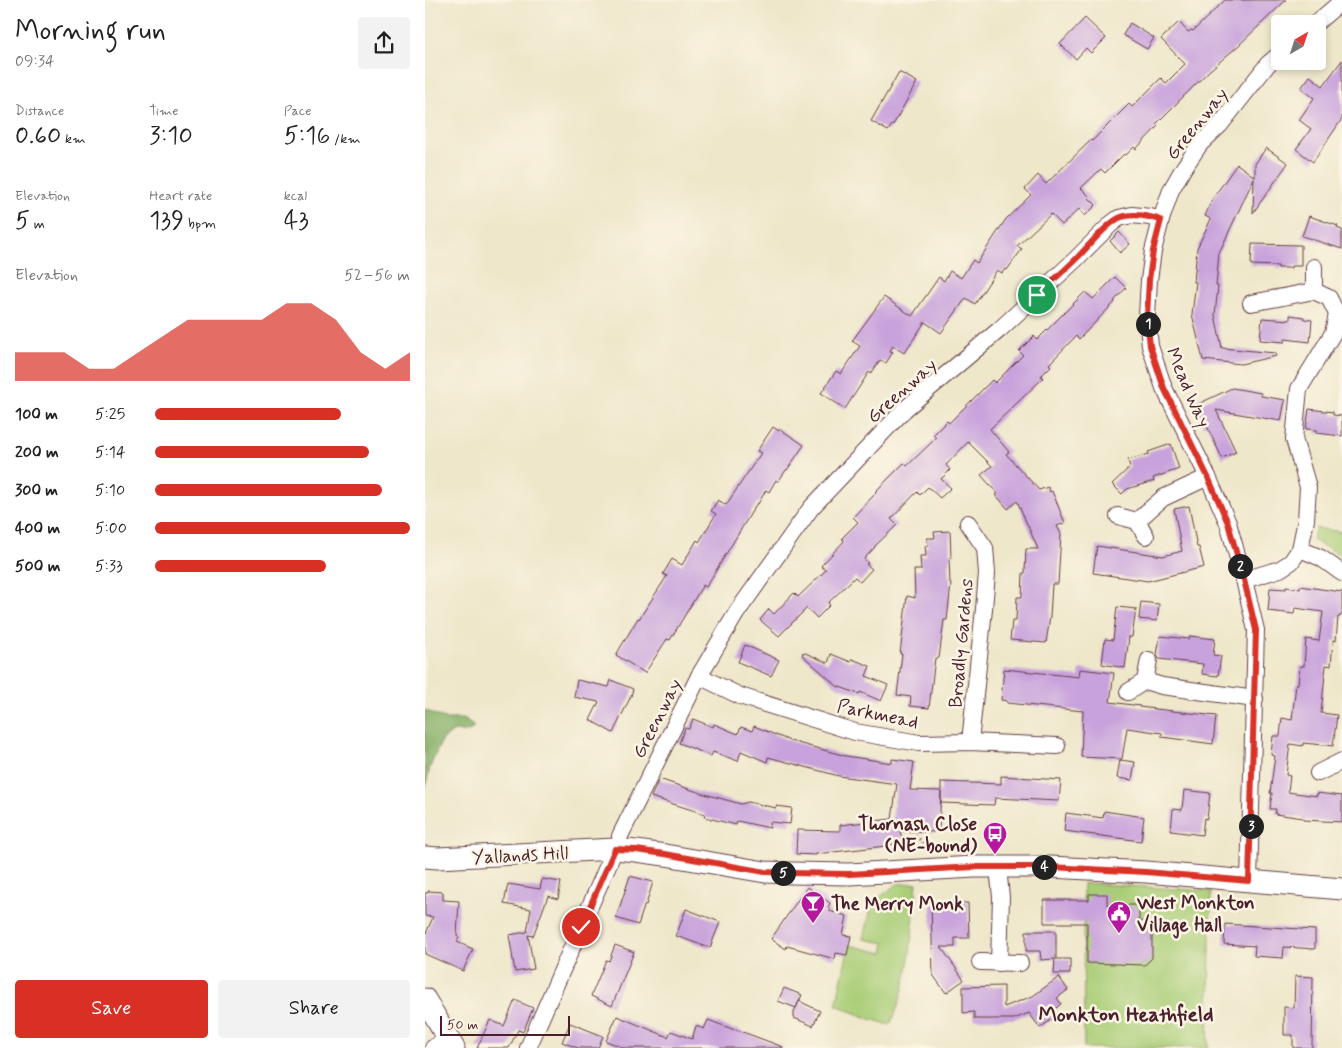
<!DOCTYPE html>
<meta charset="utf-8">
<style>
:root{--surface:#fff;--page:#f2f2f2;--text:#222;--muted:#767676;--accent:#d93025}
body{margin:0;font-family:Mynerve,sans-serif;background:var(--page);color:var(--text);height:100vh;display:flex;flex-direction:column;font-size:19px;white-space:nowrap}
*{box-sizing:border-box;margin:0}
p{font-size:16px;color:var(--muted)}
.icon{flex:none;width:28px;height:28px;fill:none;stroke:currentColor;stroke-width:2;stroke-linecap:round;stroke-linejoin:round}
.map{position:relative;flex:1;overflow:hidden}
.sheet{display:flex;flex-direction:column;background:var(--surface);width:425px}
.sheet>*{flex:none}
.needle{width:32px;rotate:39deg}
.tools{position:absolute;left:846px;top:15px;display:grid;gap:10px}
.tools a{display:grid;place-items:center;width:55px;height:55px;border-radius:5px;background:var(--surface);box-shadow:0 2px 8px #0003;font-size:25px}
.scale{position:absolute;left:15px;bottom:12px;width:130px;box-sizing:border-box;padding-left:5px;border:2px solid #4a1f2b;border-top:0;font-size:14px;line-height:18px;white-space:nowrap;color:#4a1f2b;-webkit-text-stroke:4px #fcf5e5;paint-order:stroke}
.pin{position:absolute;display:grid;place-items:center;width:42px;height:42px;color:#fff;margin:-21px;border:2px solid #fff;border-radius:50%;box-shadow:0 1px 5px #0007}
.km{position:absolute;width:25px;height:25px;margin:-12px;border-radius:50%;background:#222;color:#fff;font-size:14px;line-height:25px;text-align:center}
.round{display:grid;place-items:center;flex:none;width:52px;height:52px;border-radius:5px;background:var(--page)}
.summary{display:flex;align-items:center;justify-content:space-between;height:85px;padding:0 15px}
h1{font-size:28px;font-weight:600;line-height:38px}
.metrics{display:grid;grid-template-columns:repeat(3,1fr);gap:8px;height:85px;padding:5px 15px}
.metrics div{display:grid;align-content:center}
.metrics b{font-size:25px;font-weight:600}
.metrics small{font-size:14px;font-weight:400}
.metrics p{font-size:14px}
.chart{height:140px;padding:10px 15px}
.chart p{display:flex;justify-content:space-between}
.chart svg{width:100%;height:90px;margin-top:5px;fill:var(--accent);opacity:.7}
.primary-button{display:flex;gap:10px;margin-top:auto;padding:10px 15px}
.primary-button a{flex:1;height:58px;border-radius:5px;background:var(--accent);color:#fff;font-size:20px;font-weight:600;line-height:58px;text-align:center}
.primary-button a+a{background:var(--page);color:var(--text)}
ul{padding:0 15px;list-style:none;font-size:16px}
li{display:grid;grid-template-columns:80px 60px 1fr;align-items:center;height:38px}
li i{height:12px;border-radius:6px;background:var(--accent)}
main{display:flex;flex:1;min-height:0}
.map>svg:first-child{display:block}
</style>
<main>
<section class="sheet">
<div class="summary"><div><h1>Morning run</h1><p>09:34</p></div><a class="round"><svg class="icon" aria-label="share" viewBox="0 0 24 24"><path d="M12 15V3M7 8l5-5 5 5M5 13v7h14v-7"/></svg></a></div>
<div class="metrics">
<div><p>Distance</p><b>0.60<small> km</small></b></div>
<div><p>Time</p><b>3:10</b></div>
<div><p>Pace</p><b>5:16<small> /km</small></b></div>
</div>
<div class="metrics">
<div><p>Elevation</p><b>5<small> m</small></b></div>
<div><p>Heart rate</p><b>139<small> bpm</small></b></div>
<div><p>kcal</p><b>43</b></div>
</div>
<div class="chart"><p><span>Elevation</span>52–56 m</p>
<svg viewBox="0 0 160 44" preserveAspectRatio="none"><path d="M0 44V30L10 30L20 30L30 38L40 38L50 30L60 22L70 14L80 14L90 14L100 14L110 6L120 6L130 14L140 30L150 38L160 30V44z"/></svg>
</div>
<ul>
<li><b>100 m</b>5:25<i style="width:73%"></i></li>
<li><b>200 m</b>5:14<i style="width:84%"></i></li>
<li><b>300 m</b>5:10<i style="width:89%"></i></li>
<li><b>400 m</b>5:00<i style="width:100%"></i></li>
<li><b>500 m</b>5:33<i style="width:67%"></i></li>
</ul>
<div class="primary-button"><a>Save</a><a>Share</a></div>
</section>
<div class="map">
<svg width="917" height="1048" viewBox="0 0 917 1048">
<rect width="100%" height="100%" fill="#fcf5e5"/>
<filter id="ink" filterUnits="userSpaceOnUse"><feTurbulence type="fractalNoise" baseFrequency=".02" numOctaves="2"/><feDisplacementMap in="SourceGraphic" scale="10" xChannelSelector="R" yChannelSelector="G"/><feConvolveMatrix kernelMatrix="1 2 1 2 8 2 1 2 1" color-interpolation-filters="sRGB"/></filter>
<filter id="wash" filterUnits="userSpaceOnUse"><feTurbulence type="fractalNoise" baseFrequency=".0096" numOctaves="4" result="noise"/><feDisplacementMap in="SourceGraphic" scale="20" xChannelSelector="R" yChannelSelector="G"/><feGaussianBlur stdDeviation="1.12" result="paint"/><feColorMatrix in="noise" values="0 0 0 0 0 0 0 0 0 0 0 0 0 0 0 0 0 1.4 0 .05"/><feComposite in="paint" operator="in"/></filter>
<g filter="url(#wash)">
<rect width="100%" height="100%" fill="#eee7ca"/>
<g fill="#a9cd76" stroke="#7a7650">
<polygon points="891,528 917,532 917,558 912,553 887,540"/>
<path d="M492,883C487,929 486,983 465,1025L445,1019L411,1005L424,945L458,953L460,943L439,939L447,903L472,884Z"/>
<polygon points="658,883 786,891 783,1048 659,1048"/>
</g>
<polygon fill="#86b067" stroke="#686849" points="0,710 20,719 41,719 49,727 44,732 29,731 17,740 5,767 0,791"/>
<g id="blocks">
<g fill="#c8a2dc">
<polygon points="800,0 861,0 813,46 785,70 731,124 733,126 711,149 709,147 701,155 699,154 680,173 676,169 656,188 665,197 664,198 671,205 660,216 654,209 637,225 626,214 592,246 597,249 582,270 580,269 577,273 572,270 550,304 541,298 516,333 500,322 479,353 468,346 465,351 468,352 461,363 455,360 446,374 444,372 420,409 396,393 411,371 416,374 435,346 427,341 459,297 487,316 514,277 519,281 525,271 536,278 548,260 552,263 581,219 606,195 600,189 613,175 621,184 666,140 667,141 704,104 707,107 736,78 741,83 760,64 736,39 754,22 763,32 766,30 768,31"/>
<polygon points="660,18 681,38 666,53 661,48 651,59 635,44"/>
<polygon points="705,23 729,38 722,49 698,35"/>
<polygon points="917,60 917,119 888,162 871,149 886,129 874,120 889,98 876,88 885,76 898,86"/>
<polygon points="474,72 492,82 468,125 467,125 463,131 446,121"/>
<polygon points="841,148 863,163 828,213 829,178 794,253 791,286 793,286 790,315 797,348 850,353 851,356 816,364 778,360 767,314 771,282 769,282 772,248 786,219 780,216 788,198 812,164 830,177 830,164"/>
<polygon points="884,216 913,226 912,228 917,230 917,249 877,236"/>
<polygon points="694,232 705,244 695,253 685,241"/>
<polygon points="827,244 876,245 876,266 866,266 866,268 853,268 853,266 826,265"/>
<polygon points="690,277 701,288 689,301 690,302 654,339 651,336 624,364 626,366 616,376 618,378 565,429 584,452 581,454 614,490 623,487 625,492 627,491 640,523 632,526 636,534 633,584 627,584 625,617 621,643 585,640 587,621 591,621 592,597 597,597 598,573 600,573 601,549 613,549 592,501 583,509 571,495 573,494 556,475 567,466 543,442 521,465 525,470 516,479 526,488 515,498 503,487 495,495 492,492 466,519 472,525 449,547 450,547 439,559 443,563 441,564 447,569 435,582 430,577 403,603 405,605 392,618 382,608 354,636 335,620 344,609 349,614 369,593 373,597 401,570 396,566 419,541 417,538 433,522 428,517 451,493 450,492 479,463 482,466 511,438 508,435 522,421 524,423 567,380 570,383 598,355 594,351 609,336 612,340 660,292 668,299"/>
<polygon points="865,315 879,317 879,319 887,320 885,342 860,339 860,342 835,340 837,318 865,320"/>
<polygon points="807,388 836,393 836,396 860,400 856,421 791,410 811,452 797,458 781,424 778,426 769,406"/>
<polygon points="884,409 908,412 908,415 917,416 917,436 891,433 892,430 881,429"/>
<polygon points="348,427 354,431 355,429 379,445 362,470 361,470 353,482 351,480 344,492 341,490 333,504 332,503 281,587 278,585 245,640 242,639 220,673 191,655 213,618 214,619 242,576 238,574 247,559 257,565 272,540 274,542 291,514 286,511 293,500 301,505 336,453 332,451"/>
<polygon points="746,444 754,469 728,478 729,481 702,489 697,494 687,484 705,467 703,460 724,454 723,452"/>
<polygon points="764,506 772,547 774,547 779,567 723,581 668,573 672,546 738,556 757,551 749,509"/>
<polygon points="525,531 526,558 524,558 525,584 526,584 522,620 519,620 514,658 510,658 504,708 485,706 486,697 472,695 477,654 475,654 482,596 490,598 489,570 496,570 495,556 501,556 500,546 503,546 502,538 510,538 509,532"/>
<polygon points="875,586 917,592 917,615 915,615 915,617 913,617 911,641 908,640 906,666 901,665 896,713 912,715 908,746 878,743 878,746 865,744 861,775 865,776 863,792 892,796 892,793 917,796 917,822 878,820 878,818 850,814 851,809 845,809 847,793 845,793 850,756 846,755 848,736 855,736 857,718 867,720 871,684 873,684 875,666 879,666 881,639 894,641 898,612 870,608 869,614 843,611 845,588 861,589 861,587 875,589"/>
<polygon points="716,602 734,604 732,621 714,619"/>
<polygon points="692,607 711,609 707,637 704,637 700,668 677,664 680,639 688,640"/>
<polygon points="735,636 764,639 765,636 790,639 788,655 796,656 793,676 777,674 778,664 734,659 732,655"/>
<polygon points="320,645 354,660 346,676 313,662"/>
<polygon points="378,652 403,663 406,654 426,662 427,659 445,666 441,676 463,685 456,701 435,692 434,694 412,686 377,655"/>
<polygon points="579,669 654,677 655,669 689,673 685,702 715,706 714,707 791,716 788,744 737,737 737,733 702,728 697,759 656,757 658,711 582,703 582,701 576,700"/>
<polygon points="152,680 184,687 186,680 208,689 206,696 188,733 165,720 174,702 149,697"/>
<polygon points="268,719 288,727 289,724 313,734 316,727 327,731 329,726 365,741 421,756 467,763 467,759 489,762 485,790 516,791 514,832 475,831 478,842 461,846 391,854 391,855 371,854 372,830 415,831 415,825 467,819 472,784 414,776 343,757 342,762 316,751 313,761 288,752 286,756 254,743 260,728 264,729"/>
<polygon points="695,760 710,762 707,780 692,778"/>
<polygon points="576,776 636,780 634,801 570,798 569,805 516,803 516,782 576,784"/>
<polygon points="234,779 276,793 316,804 323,802 351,808 351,806 367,808 365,824 345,822 345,828 312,821 311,825 279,817 280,814 226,797"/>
<polygon points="759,790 785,793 782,819 779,818 777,835 746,831 748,809 757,810"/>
<polygon points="679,811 719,817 716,841 639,831 641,813 678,818"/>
<polygon points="205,876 228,882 221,905 220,904 213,925 191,918"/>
<polygon points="117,879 136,882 133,899 123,896 108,936 103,935 109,969 90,972 84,935 102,932 106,909 79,904 83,884 115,889"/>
<polygon points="382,887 405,903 403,908 405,909 404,911 422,916 418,935 426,936 422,955 411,953 410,959 362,946 361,949 346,939"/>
<polygon points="3,891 18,892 18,900 34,901 32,936 34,937 32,942 48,949 38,971 0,954 0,936 8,917 0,916 0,893 3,893"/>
<polygon points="664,894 682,894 682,905 709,905 714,909 714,921 723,922 727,927 727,958 720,965 662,963 662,923 619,923 619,900 664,900"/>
<polygon points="506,903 543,903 544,938 530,938 530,947 516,947 539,980 521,993 508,975"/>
<polygon points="261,909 295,922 285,948 251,936"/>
<polygon points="800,924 890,930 890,949 859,947 858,958 829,956 830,946 799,944"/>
<polygon points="601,931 631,931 631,959 645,959 645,974 629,974 630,959 616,960 615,951 601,951"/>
<polygon points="190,945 209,952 187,1006 166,996 181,960 184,961"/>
<polygon points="870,976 888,977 887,1048 868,1048 868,1035 859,1035 859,1007 869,1008"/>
<polygon points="634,977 643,990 632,998 636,1004 626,1012 630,1017 615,1028 604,1013 589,1019 549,1019 549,1012 538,1013 538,987 579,986 579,1007 608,996"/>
<polygon points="359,988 377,995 371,1008 353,1001"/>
<polygon points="90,1000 108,1008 98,1032 93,1030 84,1048 52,1048 65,1020 79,1026"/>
<polygon points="374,1001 395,1011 388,1026 369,1018 369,1012"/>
<polygon points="192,1016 243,1037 246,1031 267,1039 271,1026 279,1029 283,1020 310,1030 310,1029 358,1047 358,1048 200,1048 181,1041"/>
<polygon points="145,1023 178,1036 173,1048 153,1048 137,1042"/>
</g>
</g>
</g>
<g filter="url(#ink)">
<use href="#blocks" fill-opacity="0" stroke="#633d43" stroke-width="1"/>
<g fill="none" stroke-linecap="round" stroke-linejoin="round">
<defs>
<g id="minor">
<polyline points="890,24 917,1"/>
<polyline points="736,220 728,251 724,280 722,316 725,346 739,388 783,477 803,523 819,580 831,630 824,881"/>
<polyline points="889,267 889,291"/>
<polyline points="693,516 712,521 721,536"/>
<polyline points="712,521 723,511 738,498 783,477"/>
<polyline points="543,523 560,548 562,573 559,609 545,742"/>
<polyline points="875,549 896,558 917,573"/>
<polyline points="819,580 855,569 866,562 875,549 881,520 883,487 869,439 874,389 908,333 912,314 904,298 889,291 826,303"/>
<polyline points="274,676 315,696 430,732 494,743 545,742 632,746"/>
<polyline points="720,681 737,686 830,699"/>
<polyline points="703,692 720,681 724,660"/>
<polyline points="893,773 917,761"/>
<polyline points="195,836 274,676 312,612 386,508 480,409 574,330 650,260 686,224 694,218 707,215 725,217 736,220 746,190 758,169 775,144 795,125 843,64 855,54"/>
<polyline points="573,867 576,897 574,963"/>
<polyline points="555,962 595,963"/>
<polyline points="8,1048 23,1037"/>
<polyline points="103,1048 190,849"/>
</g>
<g id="tertiary">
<polyline points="0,857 13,858 190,849 211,851 240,855 340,872 366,873 424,874 549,867 625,867 721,872 917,889"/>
<polyline points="0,999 29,1048"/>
</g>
</defs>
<use href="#minor" stroke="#633d43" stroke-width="18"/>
<use href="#tertiary" stroke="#633d43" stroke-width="23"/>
<polyline stroke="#633d43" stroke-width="3" stroke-dasharray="1 4" stroke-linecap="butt" points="490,836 498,842 499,851"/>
<use href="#minor" stroke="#fff" stroke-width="16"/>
<use href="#tertiary" stroke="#fff" stroke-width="21"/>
</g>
</g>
<g fill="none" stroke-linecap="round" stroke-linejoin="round" filter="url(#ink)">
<defs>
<path id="route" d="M156,927L190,849L211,850L240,854L340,872L366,873L424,874L549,867H625L721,872L824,881L831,630L819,580L803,523L783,477L739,388L725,346L722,316L724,280L728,251L736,220C723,216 707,212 694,218C680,225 663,247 652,258C639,271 625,283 612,295"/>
</defs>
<use href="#route" stroke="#fff" stroke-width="10"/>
<use href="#route" stroke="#d93025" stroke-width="6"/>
</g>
<defs>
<symbol id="bus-pin" viewBox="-11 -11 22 30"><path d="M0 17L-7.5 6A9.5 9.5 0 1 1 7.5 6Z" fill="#b5179e" stroke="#fcf5e5"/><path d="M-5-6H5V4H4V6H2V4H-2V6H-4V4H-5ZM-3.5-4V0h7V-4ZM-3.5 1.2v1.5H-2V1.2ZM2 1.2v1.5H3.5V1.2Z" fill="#fff"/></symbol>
<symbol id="bar-pin" viewBox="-11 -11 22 30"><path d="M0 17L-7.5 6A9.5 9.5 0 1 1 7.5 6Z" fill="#b5179e" stroke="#fcf5e5"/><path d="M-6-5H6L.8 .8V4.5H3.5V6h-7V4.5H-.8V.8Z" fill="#fff"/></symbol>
<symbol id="civic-pin" viewBox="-11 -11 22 30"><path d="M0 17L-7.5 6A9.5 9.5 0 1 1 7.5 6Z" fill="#b5179e" stroke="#fcf5e5"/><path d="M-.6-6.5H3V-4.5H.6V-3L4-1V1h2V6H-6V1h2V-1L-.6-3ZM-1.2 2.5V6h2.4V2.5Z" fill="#fff"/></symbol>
</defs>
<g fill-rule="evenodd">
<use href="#bus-pin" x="556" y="820" width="28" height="38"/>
<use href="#bar-pin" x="374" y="889" width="28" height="38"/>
<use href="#civic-pin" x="680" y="899" width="28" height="38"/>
</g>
<g text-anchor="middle" stroke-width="5" stroke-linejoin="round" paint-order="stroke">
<g font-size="19" fill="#4a1f2b" stroke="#fcf5e5">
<text transform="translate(771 123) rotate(-51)" y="7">Greenway</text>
<text transform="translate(764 387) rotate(67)" y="7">Mead Way</text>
<text transform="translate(476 390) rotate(-42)" y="7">Greenway</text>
<text transform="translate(535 643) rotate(-85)" y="7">Broadly Gardens</text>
<text transform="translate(453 713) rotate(12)" y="7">Parkmead</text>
<text transform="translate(231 718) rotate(-63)" y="7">Greenway</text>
<text transform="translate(95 854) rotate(-3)" y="7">Yallands Hill</text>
</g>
<g font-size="19" font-weight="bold" fill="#4a1f2b" stroke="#fcf5e5" text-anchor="start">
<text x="552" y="830" text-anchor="end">Thornash Close<tspan x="552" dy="22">(NE-bound)</tspan></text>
<text x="712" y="909">West Monkton<tspan x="712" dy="22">Village Hall</tspan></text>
<text x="406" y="910">The Merry Monk</text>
</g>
<g font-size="21" font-weight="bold" fill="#4a1f2b" stroke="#fcf5e5">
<text x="701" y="1021">Monkton Heathfield</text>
</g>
</g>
</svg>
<div class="tools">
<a><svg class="needle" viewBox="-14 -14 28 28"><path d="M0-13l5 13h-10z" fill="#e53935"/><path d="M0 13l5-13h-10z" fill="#767676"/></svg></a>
</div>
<div class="scale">50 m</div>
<div class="pin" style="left:612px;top:295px;background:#1e9e55"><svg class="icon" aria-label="arrive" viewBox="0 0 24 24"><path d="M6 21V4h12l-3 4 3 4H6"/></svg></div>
<div class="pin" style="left:156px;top:927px;background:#d93025"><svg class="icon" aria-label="check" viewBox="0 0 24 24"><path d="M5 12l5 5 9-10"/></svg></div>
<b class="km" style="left:723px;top:324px">1</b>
<b class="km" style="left:815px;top:566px">2</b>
<b class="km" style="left:826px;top:826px">3</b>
<b class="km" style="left:619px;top:867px">4</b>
<b class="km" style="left:358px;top:873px">5</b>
</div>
</main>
